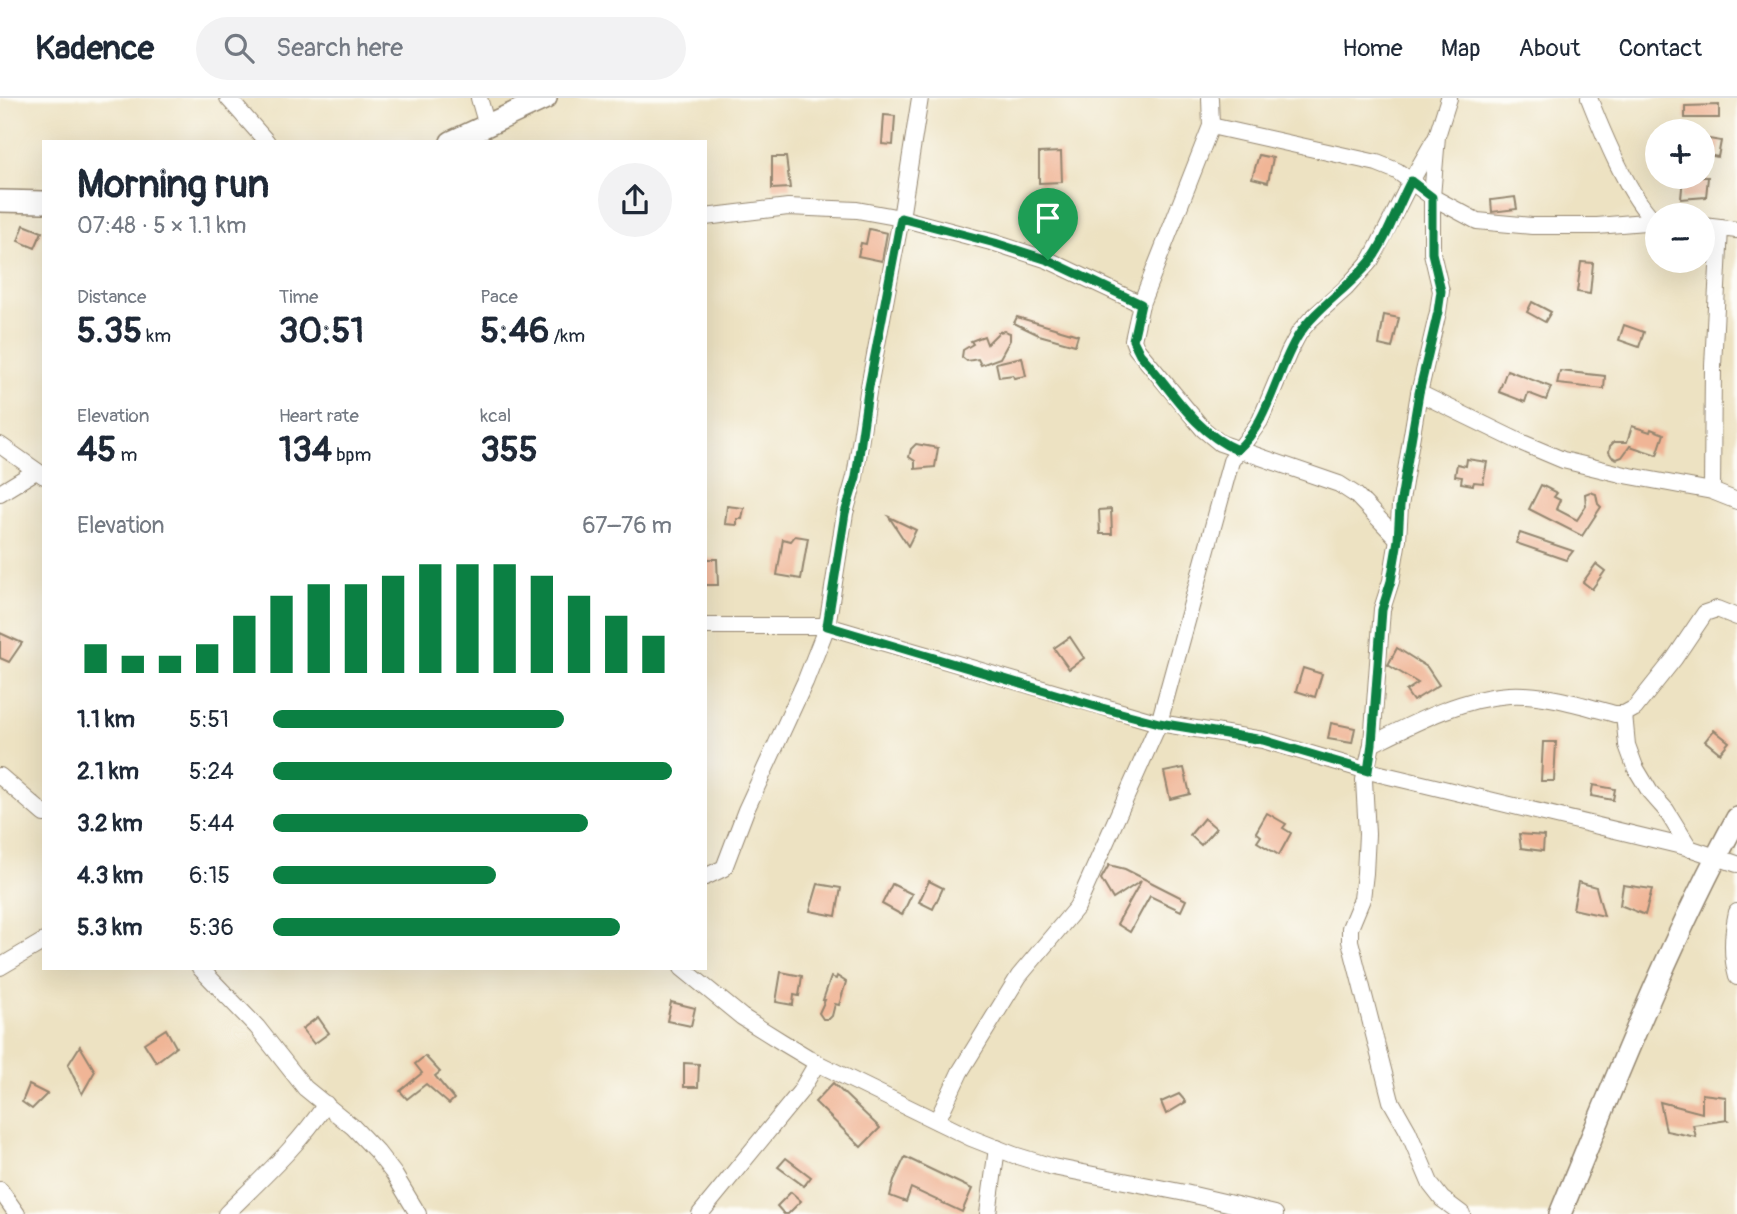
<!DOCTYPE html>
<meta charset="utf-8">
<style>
:root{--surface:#fff;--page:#f2f2f3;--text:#1f2937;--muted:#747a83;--line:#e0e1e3;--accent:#0b8043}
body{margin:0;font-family:Pangolin,sans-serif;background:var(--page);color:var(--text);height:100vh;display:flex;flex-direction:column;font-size:26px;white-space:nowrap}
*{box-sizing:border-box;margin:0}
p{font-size:23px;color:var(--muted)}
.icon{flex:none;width:38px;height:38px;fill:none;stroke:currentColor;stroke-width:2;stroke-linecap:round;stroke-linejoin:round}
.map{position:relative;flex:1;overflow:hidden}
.details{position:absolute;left:42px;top:42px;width:665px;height:830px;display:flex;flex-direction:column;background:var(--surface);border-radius:0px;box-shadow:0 7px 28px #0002}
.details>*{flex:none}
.fabs{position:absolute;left:1645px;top:21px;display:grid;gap:14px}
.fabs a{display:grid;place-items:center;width:70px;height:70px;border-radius:50%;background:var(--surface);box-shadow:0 7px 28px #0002;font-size:35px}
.pin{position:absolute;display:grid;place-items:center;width:60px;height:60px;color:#fff;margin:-72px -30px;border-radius:50% 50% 50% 0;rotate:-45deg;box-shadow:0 0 7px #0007}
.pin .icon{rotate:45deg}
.round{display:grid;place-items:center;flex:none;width:74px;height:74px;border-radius:37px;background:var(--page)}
.overview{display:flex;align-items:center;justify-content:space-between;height:119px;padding:0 35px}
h1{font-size:38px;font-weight:800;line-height:52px}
.stats{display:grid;grid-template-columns:repeat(3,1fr);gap:10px;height:119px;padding:7px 35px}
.stats div{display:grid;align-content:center}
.stats b{font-size:35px;font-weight:800}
.stats small{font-size:19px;font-weight:400}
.stats p{font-size:19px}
.chart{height:196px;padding:14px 35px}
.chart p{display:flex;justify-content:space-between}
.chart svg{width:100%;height:126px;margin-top:7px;stroke:var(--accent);stroke-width:6}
ul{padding:0 35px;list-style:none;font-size:23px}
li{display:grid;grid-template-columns:112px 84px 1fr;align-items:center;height:52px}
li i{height:18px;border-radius:9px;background:var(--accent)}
header{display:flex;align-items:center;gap:42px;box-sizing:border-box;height:98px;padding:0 35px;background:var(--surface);border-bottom:2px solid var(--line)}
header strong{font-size:33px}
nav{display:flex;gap:38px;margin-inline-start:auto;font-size:24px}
.search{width:490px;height:63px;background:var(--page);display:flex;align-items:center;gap:18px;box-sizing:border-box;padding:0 24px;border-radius:38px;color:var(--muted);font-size:26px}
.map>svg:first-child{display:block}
</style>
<header>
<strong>Kadence</strong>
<div class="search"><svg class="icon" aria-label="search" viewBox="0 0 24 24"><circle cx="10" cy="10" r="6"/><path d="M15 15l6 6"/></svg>Search here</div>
<nav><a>Home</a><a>Map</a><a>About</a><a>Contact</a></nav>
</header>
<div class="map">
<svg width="1737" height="1116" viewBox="0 0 1737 1116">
<rect width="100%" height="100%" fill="#fdfcf7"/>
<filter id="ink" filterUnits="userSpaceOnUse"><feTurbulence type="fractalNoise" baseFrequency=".0143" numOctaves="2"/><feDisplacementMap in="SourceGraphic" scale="14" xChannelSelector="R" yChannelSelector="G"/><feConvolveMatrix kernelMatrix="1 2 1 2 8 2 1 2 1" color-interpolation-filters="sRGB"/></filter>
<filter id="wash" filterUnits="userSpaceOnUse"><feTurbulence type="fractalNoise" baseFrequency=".00686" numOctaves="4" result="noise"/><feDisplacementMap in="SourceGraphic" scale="28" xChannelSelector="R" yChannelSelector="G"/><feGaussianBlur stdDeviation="1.57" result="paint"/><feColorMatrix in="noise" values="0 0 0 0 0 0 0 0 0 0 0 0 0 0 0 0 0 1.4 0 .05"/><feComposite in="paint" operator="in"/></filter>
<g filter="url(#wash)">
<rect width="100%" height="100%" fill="#ede2c2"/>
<g id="blocks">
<g fill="#f0b596">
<polygon points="1719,7 1719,20 1685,20 1685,8"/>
<polygon points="884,17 895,18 893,47 882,46"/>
<polygon points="1703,40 1721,43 1718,59 1703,56"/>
<polygon points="1061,54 1062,84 1039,85 1039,55"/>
<polygon points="1259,57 1273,60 1268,84 1252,80"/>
<polygon points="772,59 786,59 790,90 772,91"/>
<polygon points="1683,79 1708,79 1706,99 1681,101"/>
<polygon points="1515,99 1517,111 1492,114 1491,102"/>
<polygon points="24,127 42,134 35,150 18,143"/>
<polygon points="869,131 887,135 882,163 858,158 861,145 866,146"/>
<polygon points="1581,164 1593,165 1590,196 1577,194"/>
<polygon points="1532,204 1551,214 1545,224 1527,214"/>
<polygon points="1384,217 1399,220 1392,250 1379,247"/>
<polygon points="1017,219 1078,237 1075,247 1039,237 1014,225"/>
<polygon points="1624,227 1644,234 1639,249 1619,242"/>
<polygon points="1004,233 1010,235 1010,242 1000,260 981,267 978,261 967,263 962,259 963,252 973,246 971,243 984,238 987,246 999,234"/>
<polygon points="1022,259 1026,278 1014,280 1013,277 999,279 996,265"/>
<polygon points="1507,272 1551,289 1546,302 1528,295 1525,304 1499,294"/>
<polygon points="1560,273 1605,278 1604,291 1557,286"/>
<polygon points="1632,328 1650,334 1651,331 1664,336 1657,357 1630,348 1622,359 1617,361 1612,359 1609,354 1610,348 1614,344 1627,344"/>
<polygon points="916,346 938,350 935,369 915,371 915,363 909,359 911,351"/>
<polygon points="1467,361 1487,364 1483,385 1474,384 1473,387 1461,385 1462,379 1455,378 1457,366 1466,368"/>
<polygon points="1541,387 1557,395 1554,399 1560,402 1556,411 1577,422 1586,408 1585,396 1590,394 1596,396 1598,406 1601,409 1582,438 1529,411"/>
<polygon points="727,408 744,410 742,421 737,421 737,427 725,426"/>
<polygon points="1111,411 1112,436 1100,436 1099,412"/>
<polygon points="889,419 916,432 908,448"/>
<polygon points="1520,435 1573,453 1566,462 1516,445"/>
<polygon points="795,438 808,440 801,481 777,477 783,441 791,443"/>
<polygon points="705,461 717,461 718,487 705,487"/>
<polygon points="1596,466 1605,473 1592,491 1583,484"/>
<polygon points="0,535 22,545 9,564 0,560"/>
<polygon points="1070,539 1084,560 1069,571 1054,550"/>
<polygon points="1397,550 1427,569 1439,587 1413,603 1406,593 1418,585 1388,567"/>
<polygon points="1303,570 1322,576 1315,599 1296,593"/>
<polygon points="1331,625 1355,630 1352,645 1328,641"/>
<polygon points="1714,632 1729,644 1720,655 1705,643"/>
<polygon points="1543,644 1556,644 1554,683 1541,683"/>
<polygon points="1184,670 1190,696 1170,701 1164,674"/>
<polygon points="1593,687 1615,691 1613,702 1591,698"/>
<polygon points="1267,715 1286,726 1283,730 1291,735 1279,757 1257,744 1261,738 1256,734"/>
<polygon points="1204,720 1216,730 1201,747 1190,737"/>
<polygon points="1519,736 1544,738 1543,753 1521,750"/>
<polygon points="1109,767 1125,771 1186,802 1181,813 1150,798 1130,834 1117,826 1141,783 1113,801 1101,781"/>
<polygon points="929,783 943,790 933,811 919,804"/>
<polygon points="1578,784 1596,789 1604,818 1573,811"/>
<polygon points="818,786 841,790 836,818 810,813"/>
<polygon points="892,786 912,796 902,817 882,806"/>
<polygon points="1623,787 1652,791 1645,817 1620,807"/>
<polygon points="781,874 802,878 799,898 794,897 793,907 776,904"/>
<polygon points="837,878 846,884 839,907 835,906 832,918 829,921 823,921 819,915 825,902 823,902 831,879 836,881"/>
<polygon points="671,904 695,910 691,928 667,923"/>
<polygon points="318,919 329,935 314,946 302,931"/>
<polygon points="166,931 176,949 156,964 144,945"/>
<polygon points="80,948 95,973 82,996 68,967"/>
<polygon points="425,958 440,974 435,978 454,1001 449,1006 426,986 407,1001 400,993 422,975 415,966"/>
<polygon points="684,965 699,966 698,989 684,989"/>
<polygon points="833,985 880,1030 861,1049 815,1004"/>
<polygon points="29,987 47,996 32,1011 22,1004"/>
<polygon points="1179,996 1186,1004 1166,1016 1161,1004"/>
<polygon points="1702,996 1726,999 1726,1021 1728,1022 1693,1027 1696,1039 1666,1033 1660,1004 1702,1015"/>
<polygon points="905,1059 972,1091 962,1114 911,1090 906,1104 890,1098 894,1082"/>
<polygon points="786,1060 811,1079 804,1088 778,1069"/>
<polygon points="791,1094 801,1103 788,1116 784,1116 777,1108"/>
</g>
</g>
</g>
<g filter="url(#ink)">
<use href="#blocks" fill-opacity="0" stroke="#948670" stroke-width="2"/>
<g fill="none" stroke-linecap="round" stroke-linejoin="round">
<defs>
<g id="street">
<polyline points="228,0 267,44"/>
<polyline points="479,0 487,28"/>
<polyline points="1449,0 1437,38 1432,99 1432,155 1441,193 1438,214 1419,295 1400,408 1398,441 1391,483 1382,511 1372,646 1364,682 1367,736 1365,775 1362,801 1350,830 1350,843 1391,1003 1408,1033 1431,1087 1442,1101 1462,1116"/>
<path d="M1589,0C1602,33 1629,100 1655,123"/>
<polyline points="1211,28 1377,65 1397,73 1432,99 1477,123 1532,128 1597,128 1657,123"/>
<polyline points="705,119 788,109 857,112 901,120 995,145 1048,162 1141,206 1211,28 1210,0"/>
<polyline points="1703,128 1737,132"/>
<polyline points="1141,206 1133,242 1136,250 1203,331 1220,345 1339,386 1356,397 1398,441"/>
<polyline points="1419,295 1518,343 1563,362 1625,377 1712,393 1737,403"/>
<polyline points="0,347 44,378"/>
<polyline points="1712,393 1713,268 1720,130"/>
<polyline points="0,395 36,373"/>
<polyline points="705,528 827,528 1159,625 1263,642 1368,673 1686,749 1737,766"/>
<polyline points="1624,616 1627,647 1635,669 1650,694 1666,712 1690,751"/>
<path d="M1372,646C1414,625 1461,600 1509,597C1544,595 1581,607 1615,616H1624L1635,610L1674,561L1705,515L1717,511L1737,519"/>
<polyline points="0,678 44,716"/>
<polyline points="705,779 724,770 746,712 805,584 827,528 845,415 855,379 868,294 901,120 920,0"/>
<path d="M1737,814C1732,836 1731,857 1737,879"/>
<polyline points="0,869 44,843"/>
<polyline points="200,870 257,929 305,990 353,1029 377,1054 394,1076 418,1116"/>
<polyline points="682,870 742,919 782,944 817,965 971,1040 1014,1057 1053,1069 1185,1095 1275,1116"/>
<polyline points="937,1023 960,974 1019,878 1077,809 1159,625 1231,363 1260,323 1289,254 1299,235 1310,222 1346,190 1371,162 1411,83 1434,43"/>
<polyline points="0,1092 17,1116"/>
<path d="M226,1116C261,1081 298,1048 326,1006"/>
<polyline points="700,1116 800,994 817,965"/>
<polyline points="988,1116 997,1050"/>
</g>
<g id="secondary">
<polyline points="451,44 546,0"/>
<polyline points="0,103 44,104"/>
<path d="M1560,1116C1615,983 1668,847 1737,720"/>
</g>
</defs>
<use href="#street" stroke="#948670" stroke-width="18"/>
<use href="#secondary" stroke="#948670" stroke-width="24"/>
<use href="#street" stroke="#fff" stroke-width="16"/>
<use href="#secondary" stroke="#fff" stroke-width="21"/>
</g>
</g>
<g fill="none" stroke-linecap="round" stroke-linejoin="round" filter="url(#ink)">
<defs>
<path id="route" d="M1411,83L1432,99V155L1441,193L1438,214L1419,295L1400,408L1398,442L1391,483L1382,512L1372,646L1368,673L1263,642L1159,625L1102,610L827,528L845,415L856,379L868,294L901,120L995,145L1048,162L1141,206L1133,242L1140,256C1170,289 1194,334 1237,352C1268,326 1276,273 1298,238C1314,212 1348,190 1369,165C1387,142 1397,109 1411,83Z"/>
</defs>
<use href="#route" stroke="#fff" stroke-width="14"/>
<use href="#route" stroke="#0b8043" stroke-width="9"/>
</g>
</svg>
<div class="fabs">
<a>+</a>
<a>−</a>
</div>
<div class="pin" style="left:1048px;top:162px;background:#1e9e55"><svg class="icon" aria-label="arrive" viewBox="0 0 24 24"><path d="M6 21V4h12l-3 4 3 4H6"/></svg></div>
<section class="details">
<div class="overview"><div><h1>Morning run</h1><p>07:48 · 5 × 1.1 km</p></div><a class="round"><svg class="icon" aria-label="share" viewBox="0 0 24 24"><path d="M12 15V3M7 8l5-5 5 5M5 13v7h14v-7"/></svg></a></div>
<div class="stats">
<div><p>Distance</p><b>5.35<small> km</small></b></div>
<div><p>Time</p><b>30:51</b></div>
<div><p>Pace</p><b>5:46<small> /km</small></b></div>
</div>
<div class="stats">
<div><p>Elevation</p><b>45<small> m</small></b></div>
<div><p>Heart rate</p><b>134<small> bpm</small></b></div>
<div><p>kcal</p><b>355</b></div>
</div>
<div class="chart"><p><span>Elevation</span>67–76 m</p>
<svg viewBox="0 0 160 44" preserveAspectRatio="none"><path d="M5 44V34M15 44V38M25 44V38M35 44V34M45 44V24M55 44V17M65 44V13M75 44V13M85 44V10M95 44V6M105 44V6M115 44V6M125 44V10M135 44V17M145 44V24M155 44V31"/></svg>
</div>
<ul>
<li><b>1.1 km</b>5:51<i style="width:73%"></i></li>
<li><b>2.1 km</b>5:24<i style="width:100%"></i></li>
<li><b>3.2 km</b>5:44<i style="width:79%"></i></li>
<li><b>4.3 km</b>6:15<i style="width:56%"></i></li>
<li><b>5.3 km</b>5:36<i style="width:87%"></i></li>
</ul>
</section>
</div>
